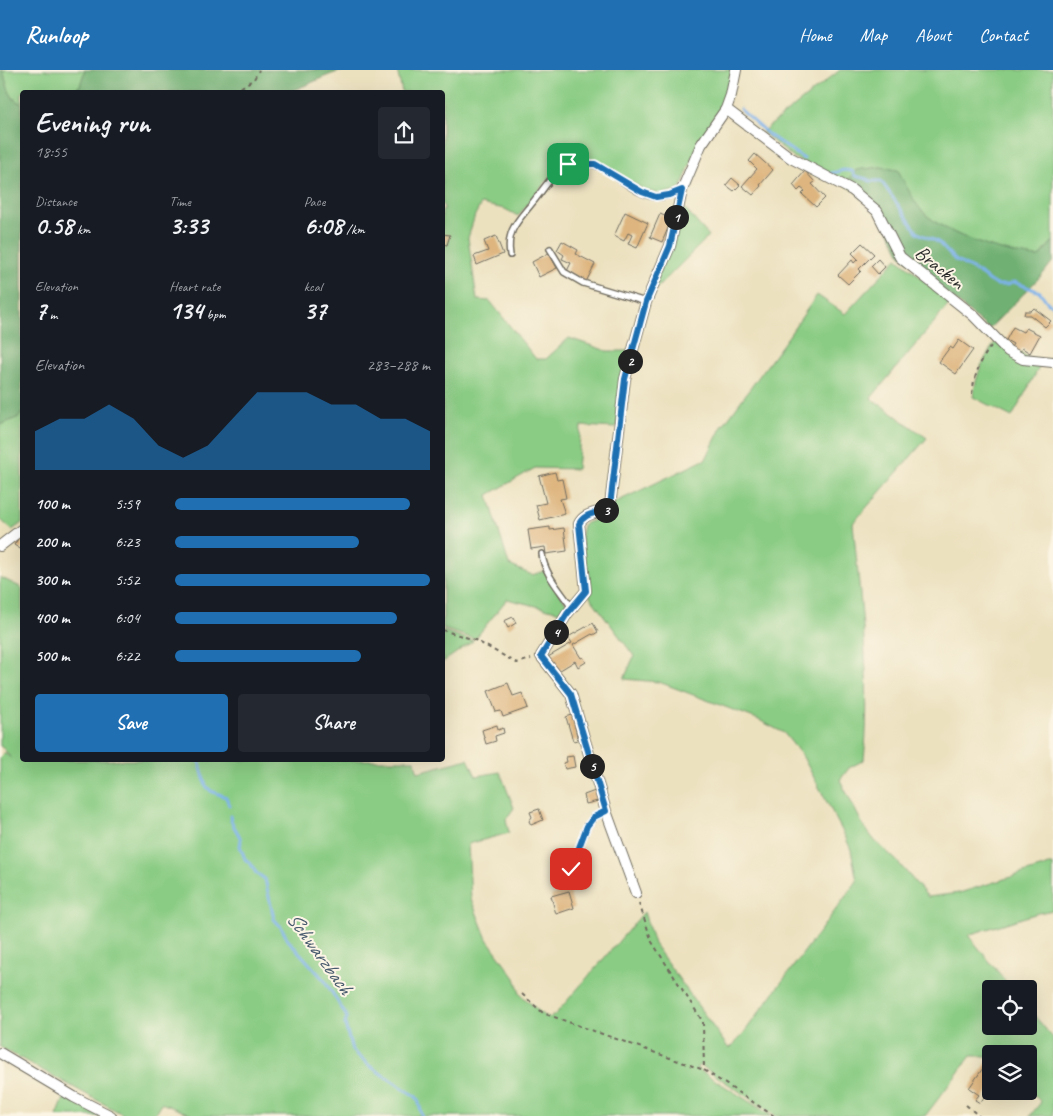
<!DOCTYPE html>
<meta charset="utf-8">
<style>
:root{--surface:#171b24;--page:#242831;--text:#f1f3f6;--muted:#9ea1a6;--accent:#1f6fb2}
body{margin:0;font-family:Caveat,sans-serif;background:var(--page);color:var(--text);height:100vh;display:flex;flex-direction:column;font-size:19px;white-space:nowrap}
*{box-sizing:border-box;margin:0}
p{font-size:16px;color:var(--muted)}
.icon{flex:none;width:28px;height:28px;fill:none;stroke:currentColor;stroke-width:2;stroke-linecap:round;stroke-linejoin:round}
.map{position:relative;flex:1;overflow:hidden}
.sheet{position:absolute;left:20px;top:20px;width:425px;height:672px;display:flex;flex-direction:column;background:var(--surface);border-radius:5px;box-shadow:0 5px 20px #0002}
.sheet>*{flex:none}
.controls{position:absolute;left:982px;top:910px;display:grid;gap:10px}
.controls a{display:grid;place-items:center;width:55px;height:55px;border-radius:5px;background:var(--surface);box-shadow:0 5px 20px #0002;font-size:25px}
.pin{position:absolute;display:grid;place-items:center;width:42px;height:42px;color:#fff;margin:-21px;border-radius:10px;box-shadow:0 2px 8px #0006}
.km{position:absolute;width:25px;height:25px;margin:-12px;border-radius:50%;background:#222;color:#fff;font-size:14px;line-height:25px;text-align:center}
.round{display:grid;place-items:center;flex:none;width:52px;height:52px;border-radius:5px;background:var(--page)}
.head{display:flex;align-items:center;justify-content:space-between;height:85px;padding:0 15px}
h1{font-size:28px;font-weight:600;line-height:38px}
.stats{display:grid;grid-template-columns:repeat(3,1fr);gap:8px;height:85px;padding:5px 15px}
.stats div{display:grid;align-content:center}
.stats b{font-size:25px;font-weight:600}
.stats small{font-size:14px;font-weight:400}
.stats p{font-size:14px}
.chart{height:140px;padding:10px 15px}
.chart p{display:flex;justify-content:space-between}
.chart svg{width:100%;height:90px;margin-top:5px;fill:var(--accent);opacity:.7}
.primary-button{display:flex;gap:10px;margin-top:auto;padding:10px 15px}
.primary-button a{flex:1;height:58px;border-radius:5px;background:var(--accent);color:#fff;font-size:20px;font-weight:600;line-height:58px;text-align:center}
.primary-button a+a{background:var(--page);color:var(--text)}
ul{padding:0 15px;list-style:none;font-size:16px}
li{display:grid;grid-template-columns:80px 60px 1fr;align-items:center;height:38px}
li i{height:12px;border-radius:6px;background:var(--accent)}
header{display:flex;align-items:center;gap:30px;box-sizing:border-box;height:70px;padding:0 25px;background:var(--accent);color:#fff}
header strong{font-size:24px}
nav{display:flex;gap:28px;margin-inline-start:auto;font-size:18px}
.map>svg:first-child{display:block}
</style>
<header>
<strong>Runloop</strong>
<nav><a>Home</a><a>Map</a><a>About</a><a>Contact</a></nav>
</header>
<div class="map">
<svg width="1053" height="1046" viewBox="0 0 1053 1046">
<rect width="100%" height="100%" fill="#fcf5e5"/>
<filter id="ink" filterUnits="userSpaceOnUse"><feTurbulence type="fractalNoise" baseFrequency=".02" numOctaves="2"/><feDisplacementMap in="SourceGraphic" scale="10" xChannelSelector="R" yChannelSelector="G"/><feConvolveMatrix kernelMatrix="1 2 1 2 8 2 1 2 1" color-interpolation-filters="sRGB"/></filter>
<filter id="wash" filterUnits="userSpaceOnUse"><feTurbulence type="fractalNoise" baseFrequency=".0096" numOctaves="4" result="noise"/><feDisplacementMap in="SourceGraphic" scale="20" xChannelSelector="R" yChannelSelector="G"/><feGaussianBlur stdDeviation="1.12" result="paint"/><feColorMatrix in="noise" values="0 0 0 0 0 0 0 0 0 0 0 0 0 0 0 0 0 1.4 0 .05"/><feComposite in="paint" operator="in"/></filter>
<g filter="url(#wash)">
<rect width="100%" height="100%" fill="#ece1bf"/>
<g fill="#8acc84" stroke="#5a7c58">
<path d="M3,0H85L80,16L67,22H22V34C8,28 7,14 3,0Z"/>
<polygon points="397,0 733,0 727,27 699,74 681,117 674,121 659,124 645,120 597,93 568,92 554,102 518,146 505,139 481,134 475,145 468,168 477,230 490,231 536,289 546,289 569,268 607,281 631,281 616,358 581,356 577,399 535,398 488,425 509,495 532,505 544,501 569,537 565,543 507,529 475,569 443,559 442,141 445,140 442,133 442,22 402,22"/>
<path d="M840,0H1053V171L1039,187C1005,185 948,166 923,142C908,128 895,112 881,97L856,100L845,115L791,86L762,62Z"/>
<polygon points="681,135 709,166 651,224"/>
<path d="M897,188L951,232L871,328L927,368L853,453C860,531 872,611 864,690L849,698L840,710L864,757L875,771L895,789L928,827L959,823L1053,794V840L1038,843L968,865L1012,919H991V956H1029V939L1053,968V1046H1030L1041,1032L1029,1020V984H991V986H971L925,1046H776L700,995L696,998L772,1046H195L161,1033L153,1046H126L0,977V688L4,682L12,689L4,679L0,676V507L22,518V690H414L418,702L468,689L476,706L500,702L514,738L506,749L509,763L468,774L471,829L487,869L515,908L520,924L543,945L551,948L553,945L554,946L644,842L654,874L729,979L740,968L857,811L851,780L845,766L803,687L784,663L757,649L659,612L624,609L634,586L590,527L581,465L583,455C594,448 612,449 614,433L706,389L721,358L788,267L817,225L845,244Z"/>
<path d="M996,271L1041,294L1012,347L973,327C977,301 982,292 996,271Z"/>
<polygon points="22,342 22,453 12,460 0,449 0,355 19,347"/>
<polygon points="443,561 473,571 443,592"/>
<polygon points="65,1026 102,1046 57,1046"/>
</g>
<g fill="#6fb072" stroke="#4d6e4e">
<path d="M0,0H3C7,14 8,29 22,34V342L19,347L0,355Z"/>
<path d="M85,0H345C324,5 308,16 287,22H67L80,16Z"/>
<path d="M881,97L898,100C905,113 914,133 924,143C948,166 1007,185 1039,187L1053,171V191L1043,204L989,259L901,185L879,140L845,114L857,100Z"/>
</g>
<g fill="none" stroke-linecap="round" stroke-linejoin="round">
<g stroke="#7db2eb" stroke-width="3">
<polyline points="740,39 769,65 804,89"/>
<polyline points="829,104 844,100 852,101 855,106 867,109 870,111 881,111 918,163 938,172 955,190 978,202 989,211 997,215 1008,215 1014,212 1040,222 1047,232 1053,236"/>
<polyline points="199,690 206,716 211,721 226,727 229,735"/>
<path d="M230,746C231,758 244,765 240,776L245,789L251,794L256,803L265,809L274,849L281,857L288,870L325,911L347,947L345,954L352,980L371,997L415,1026L418,1029L422,1046"/>
</g>
</g>
<g id="blocks">
<g fill="#deb57f">
<polygon points="755,84 773,100 760,115 761,116 753,125 742,116 757,99 749,91"/>
<polygon points="805,101 815,112 812,114 825,128 816,137 802,124 805,121 801,118 798,121 793,115"/>
<polygon points="732,108 740,115 734,121 726,115"/>
<polygon points="625,142 648,153 637,178 628,174 632,165 628,163 624,171 614,166"/>
<polygon points="660,144 672,149 662,172 650,167"/>
<polygon points="442,164 450,165 447,175 442,174"/>
<polygon points="496,166 503,184 477,195 474,186 488,181 484,171"/>
<polygon points="562,171 578,180 576,184 595,194 586,212 567,201 571,193 562,189 564,185 557,180"/>
<polygon points="862,173 874,184 859,199 861,201 848,214 838,205 852,190 854,193 858,189 852,183"/>
<polygon points="549,183 557,198 539,207 532,192"/>
<polygon points="878,189 885,197 878,204 871,196"/>
<polygon points="1034,238 1051,251 1045,257 1030,245 1024,245 1025,241 1031,241"/>
<polygon points="1013,257 1023,262 1026,258 1040,265 1030,283 1022,278 1019,284 1010,279 1013,274 1006,270"/>
<polygon points="959,270 973,280 956,304 939,292 950,277 953,279"/>
<polygon points="555,402 557,410 562,409 566,428 560,429 565,444 540,450 536,435 546,433 539,406"/>
<polygon points="550,457 550,460 564,458 567,481 546,484 545,477 531,479 528,460"/>
<polygon points="22,463 22,480 14,475"/>
<polygon points="513,547 516,553 508,558 504,551"/>
<polygon points="593,553 598,562 593,565 592,564 573,575 581,588 583,587 586,592 578,597 575,591 557,602 548,587 572,573 568,567"/>
<polygon points="508,613 513,626 522,623 528,638 503,647 501,641 496,642 488,621"/>
<polygon points="572,645 578,670 573,671 566,647"/>
<polygon points="497,655 498,660 503,658 504,663 495,666 496,671 486,674 482,660"/>
<polygon points="573,686 575,697 565,699 563,693 567,692 566,687"/>
<polygon points="595,721 598,731 586,734 584,725"/>
<polygon points="539,739 543,750 531,755 529,751 532,747 530,742"/>
<polygon points="569,821 574,838 556,844 551,826"/>
<polygon points="988,991 991,994 991,1017 980,1033 975,1030 979,1025 969,1018"/>
</g>
</g>
</g>
<g filter="url(#ink)">
<use href="#blocks" fill-opacity="0" stroke="#6f6b5f" stroke-width="1"/>
<g fill="none" stroke-linecap="round" stroke-linejoin="round">
<defs>
<g id="lane">
<polyline points="550,179 564,202 583,213 646,232"/>
<path d="M510,185C506,160 518,151 533,132C543,120 552,104 566,96C570,94 573,94 577,93C609,90 627,124 657,127C666,127 674,124 682,120"/>
<path d="M542,484C544,504 561,521 572,538"/>
<polyline points="568,808 587,756 594,747 606,742"/>
</g>
<g id="street">
<polyline points="726,39 791,88 852,120 877,141 900,187 973,245 1008,281 1023,289 1053,292"/>
<polyline points="0,476 22,459"/>
<path d="M636,823L606,741L571,624L541,586L567,544L586,521L579,454C585,441 600,445 610,436L625,309L646,232L670,176L682,120L701,75L726,39L731,25L736,0"/>
<polyline points="0,983 74,1027 111,1046"/>
</g>
</defs>
<use href="#lane" stroke="#6f6b5f" stroke-width="8"/>
<use href="#street" stroke="#6f6b5f" stroke-width="12"/>
<g stroke="#6f6b5f" stroke-width="2" stroke-dasharray="4 4" stroke-linecap="butt">
<polyline points="234,22 254,9 259,0"/>
<path d="M972,324C974,306 980,291 991,276"/>
<polyline points="442,560 475,570 517,593 531,589"/>
<polyline points="639,833 652,872 703,952 704,1000 774,1046"/>
<polyline points="522,924 543,943 704,1000"/>
<polyline points="966,1035 979,1046"/>
</g>
<use href="#lane" stroke="#fff" stroke-width="5"/>
<use href="#street" stroke="#fff" stroke-width="10"/>
</g>
</g>
<g fill="none" stroke-linecap="round" stroke-linejoin="round" filter="url(#ink)">
<defs>
<path id="route" d="M568,94H595L642,122L656,127L669,125L682,120L670,176L646,232L625,309L610,436C600,445 585,441 579,454L586,521L567,544L541,586L571,624L606,741L594,747L587,756L571,799"/>
</defs>
<use href="#route" stroke="#fff" stroke-width="10"/>
<use href="#route" stroke="#1f6fb2" stroke-width="6"/>
</g>
<g text-anchor="middle" stroke-width="4" stroke-linejoin="round" paint-order="stroke">
<g font-size="20" fill="#2b2b2b" stroke="#fcf5e5">
<text transform="translate(940 197) rotate(39)" y="7">Bracken</text>
</g>
<g font-size="21" font-style="italic" fill="#485a6e" stroke="#fcf5e5">
<text transform="translate(320 883) rotate(54)" y="7">Schwarzbach</text>
</g>
</g>
</svg>
<div class="controls">
<a><svg class="icon" aria-label="locate" viewBox="0 0 24 24"><circle cx="12" cy="12" r="6"/><path d="M12 2v4M12 18v4M2 12h4M18 12h4"/></svg></a>
<a><svg class="icon" aria-label="layers" viewBox="0 0 24 24"><path d="M12 4l9 5-9 5-9-5zM3 14l9 5 9-5"/></svg></a>
</div>
<div class="pin" style="left:568px;top:94px;background:#1e9e55"><svg class="icon" aria-label="arrive" viewBox="0 0 24 24"><path d="M6 21V4h12l-3 4 3 4H6"/></svg></div>
<div class="pin" style="left:571px;top:799px;background:#d93025"><svg class="icon" aria-label="check" viewBox="0 0 24 24"><path d="M5 12l5 5 9-10"/></svg></div>
<b class="km" style="left:676px;top:147px">1</b>
<b class="km" style="left:630px;top:291px">2</b>
<b class="km" style="left:606px;top:440px">3</b>
<b class="km" style="left:556px;top:562px">4</b>
<b class="km" style="left:592px;top:696px">5</b>
<section class="sheet">
<div class="head"><div><h1>Evening run</h1><p>18:55</p></div><a class="round"><svg class="icon" aria-label="share" viewBox="0 0 24 24"><path d="M12 15V3M7 8l5-5 5 5M5 13v7h14v-7"/></svg></a></div>
<div class="stats">
<div><p>Distance</p><b>0.58<small> km</small></b></div>
<div><p>Time</p><b>3:33</b></div>
<div><p>Pace</p><b>6:08<small> /km</small></b></div>
</div>
<div class="stats">
<div><p>Elevation</p><b>7<small> m</small></b></div>
<div><p>Heart rate</p><b>134<small> bpm</small></b></div>
<div><p>kcal</p><b>37</b></div>
</div>
<div class="chart"><p><span>Elevation</span>283–288 m</p>
<svg viewBox="0 0 160 44" preserveAspectRatio="none"><path d="M0 44V25L10 19L20 19L30 12L40 19L50 32L60 38L70 32L80 19L90 6L100 6L110 6L120 12L130 12L140 19L150 19L160 25V44z"/></svg>
</div>
<ul>
<li><b>100 m</b>5:59<i style="width:92%"></i></li>
<li><b>200 m</b>6:23<i style="width:72%"></i></li>
<li><b>300 m</b>5:52<i style="width:100%"></i></li>
<li><b>400 m</b>6:04<i style="width:87%"></i></li>
<li><b>500 m</b>6:22<i style="width:73%"></i></li>
</ul>
<div class="primary-button"><a>Save</a><a>Share</a></div>
</section>
</div>
